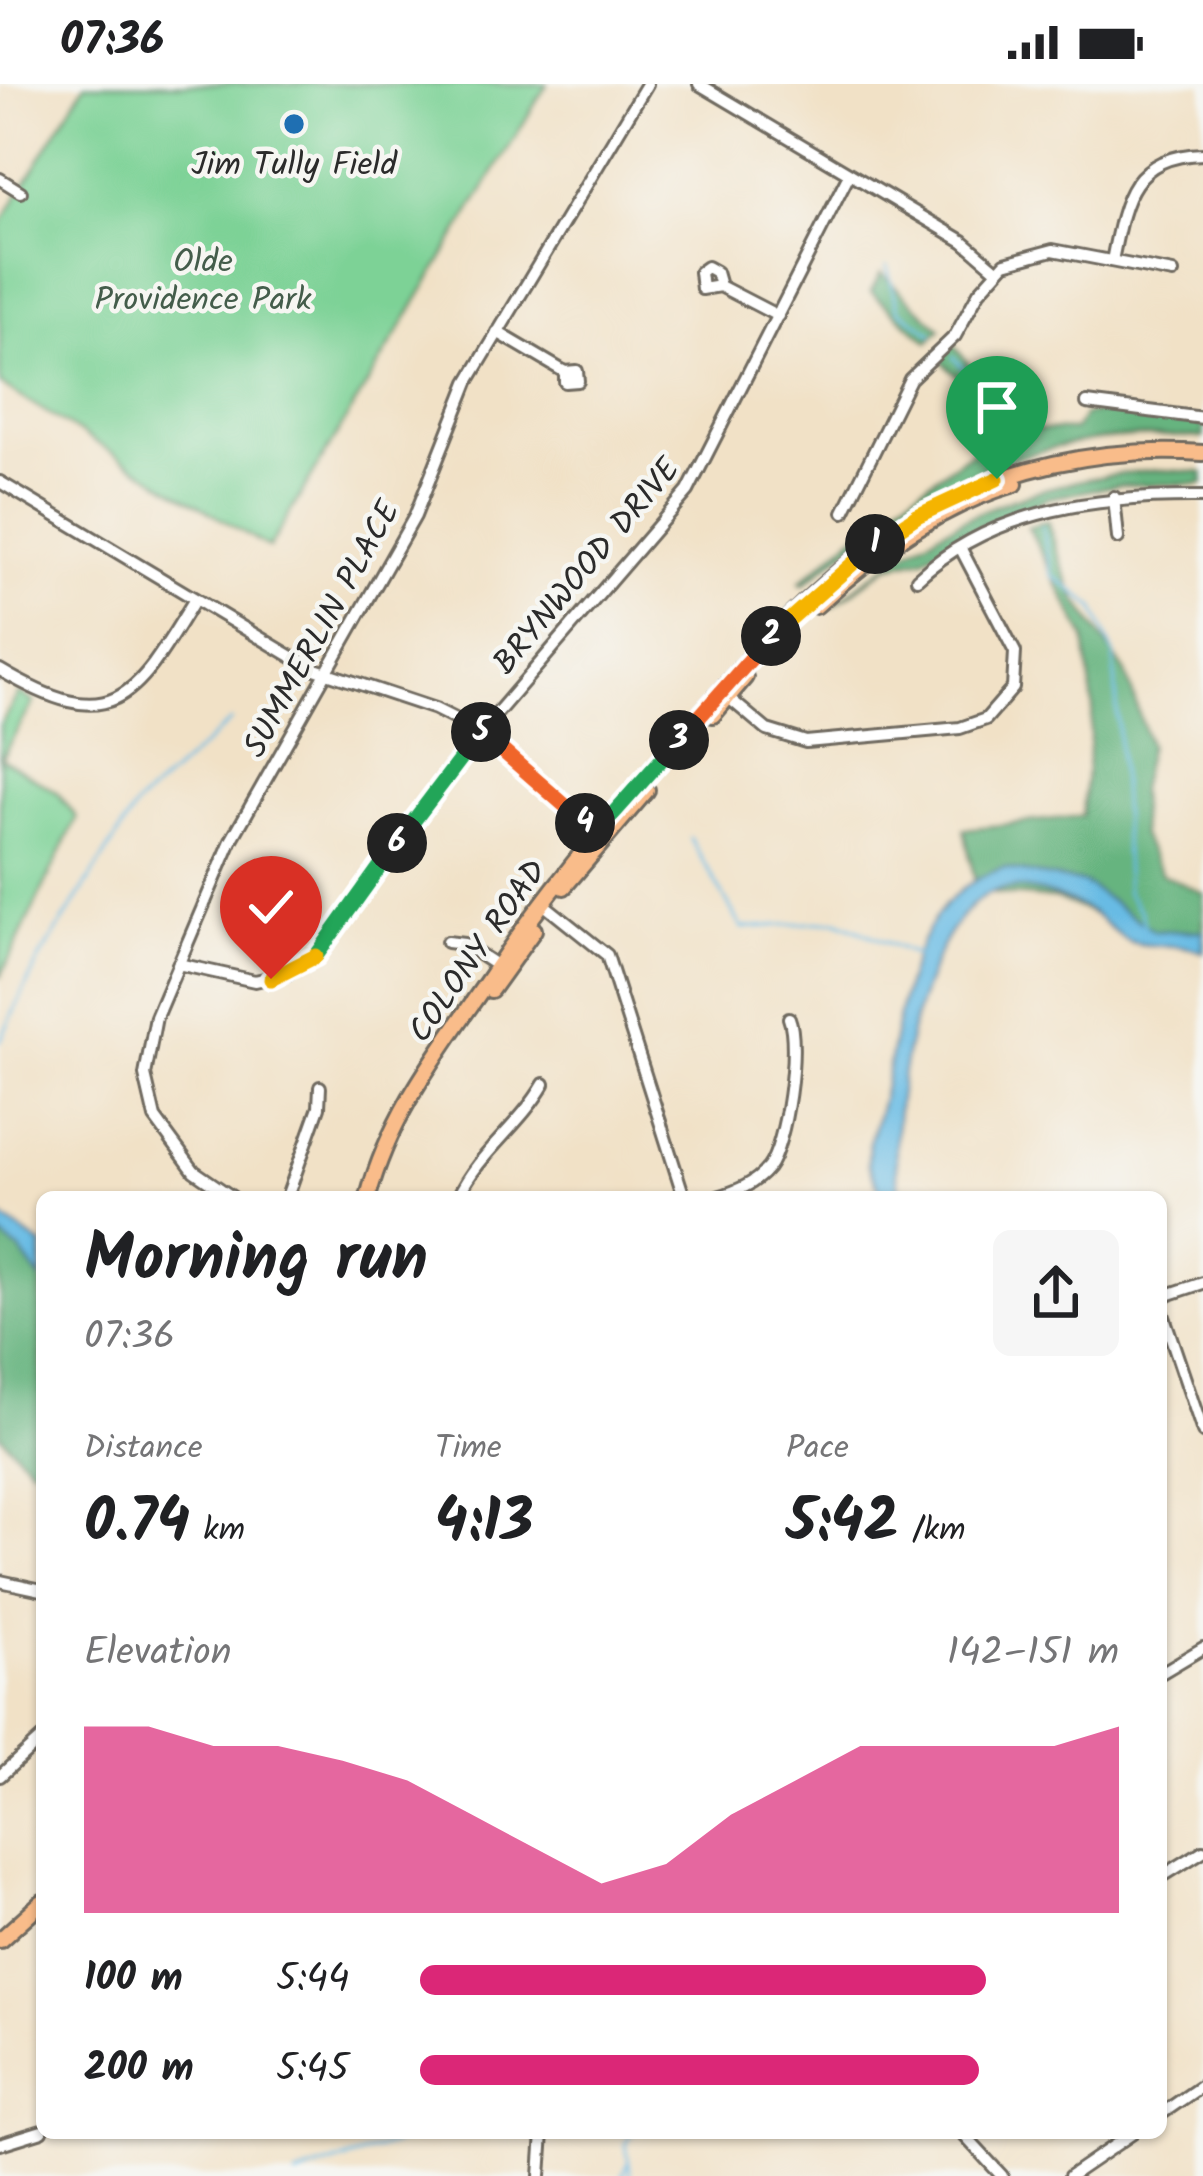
<!DOCTYPE html>
<meta charset="utf-8">
<style>
:root{--surface:#fff;--page:#f6f6f6;--text:#202124;--muted:#757577;--accent:#db2777}
body{margin:0;font-family:Kalam,sans-serif;background:var(--page);color:var(--text);height:100vh;display:flex;flex-direction:column;font-size:45px;white-space:nowrap}
*{box-sizing:border-box;margin:0}
p{font-size:39px;color:var(--muted)}
.icon{flex:none;width:66px;height:66px;fill:none;stroke:currentColor;stroke-width:2;stroke-linecap:round;stroke-linejoin:round}
.map{position:relative;flex:1;overflow:hidden}
.details{position:absolute;left:36px;top:1107px;width:1131px;height:948px;display:flex;flex-direction:column;background:var(--surface);border-radius:18px;box-shadow:0 3px 9px #0004}
.details>*{flex:none}
.pin{position:absolute;display:grid;place-items:center;width:102px;height:102px;color:#fff;margin:-123px -51px;border-radius:50% 50% 50% 0;rotate:-45deg;box-shadow:0 0 12px #0007}
.pin .icon{rotate:45deg}
.km{position:absolute;width:60px;height:60px;margin:-30px;border-radius:50%;background:#222;color:#fff;font-size:33px;line-height:60px;text-align:center}
.round{display:grid;place-items:center;flex:none;width:126px;height:126px;border-radius:18px;background:var(--page)}
.headline{display:flex;align-items:center;justify-content:space-between;height:204px;padding:0 48px}
h1{font-size:66px;font-weight:600;line-height:90px}
.metrics{display:grid;grid-template-columns:repeat(3,1fr);gap:18px;height:204px;padding:12px 48px}
.metrics div{display:grid;align-content:center}
.metrics b{font-size:60px;font-weight:600}
.metrics small{font-size:33px;font-weight:400}
.metrics p{font-size:33px}
.chart{height:336px;padding:24px 48px}
.chart p{display:flex;justify-content:space-between}
.chart svg{width:100%;height:216px;margin-top:12px;fill:var(--accent);opacity:.7}
ul{padding:0 48px;list-style:none;font-size:39px}
li{display:grid;grid-template-columns:192px 144px 1fr;align-items:center;height:90px}
li i{height:30px;border-radius:15px;background:var(--accent)}
.status{display:flex;justify-content:space-between;align-items:center;height:84px;padding:0 60px;background:var(--surface);direction:ltr}
.status svg{height:33px;fill:currentColor}
.map>svg:first-child{display:block}
</style>
<div class="status"><b>07:36</b><svg viewBox="0 0 49 12"><path d="M0 12V9h3v3zM5 12V6h3v6zM10 12V3h3v9zM15 12V0h3v12zM26 1h20v11H26zM47 4h2v5h-2z"/></svg></div>
<div class="map">
<svg width="1203" height="2092" viewBox="0 0 1203 2092">
<rect width="100%" height="100%" fill="#f6f6f2"/>
<filter id="ink" filterUnits="userSpaceOnUse"><feTurbulence type="fractalNoise" baseFrequency=".00833" numOctaves="2"/><feDisplacementMap in="SourceGraphic" scale="24" xChannelSelector="R" yChannelSelector="G"/><feConvolveMatrix kernelMatrix="1 2 1 2 8 2 1 2 1" color-interpolation-filters="sRGB"/></filter>
<filter id="wash" filterUnits="userSpaceOnUse"><feTurbulence type="fractalNoise" baseFrequency=".004" numOctaves="4" result="noise"/><feDisplacementMap in="SourceGraphic" scale="48" xChannelSelector="R" yChannelSelector="G"/><feGaussianBlur stdDeviation="2.7" result="paint"/><feColorMatrix in="noise" values="0 0 0 0 0 0 0 0 0 0 0 0 0 0 0 0 0 1.4 0 .05"/><feComposite in="paint" operator="in"/></filter>
<g filter="url(#wash)">
<rect width="100%" height="100%" fill="#f1e1c6"/>
<g fill="#7dd296" stroke="#547e60" stroke-width="3">
<polygon points="85,0 547,0 269,464 0,300 0,141"/>
<polygon points="19,609 34,618 1,674 58,709 77,734 0,894 0,641"/>
</g>
<g fill="#66b47f" stroke="#487055" stroke-width="3">
<polygon points="881,189 941,245 928,258 871,208"/>
<path d="M952,259L987,303L1005,345L1074,346L1084,331L1107,327L1203,339V354C1043,341 924,397 803,501L800,498L862,445L986,358L960,295L937,272Z"/>
<path d="M1155,386L1203,388V400L1118,401L1048,414L952,455L924,474L889,481L831,524C930,441 1021,397 1155,386Z"/>
<polygon points="1047,437 1072,509 1126,589 1149,661 1139,705 1141,752 1162,790 1203,809 1203,862 1137,847 1057,815 977,808 964,745 1082,732 1093,624 1085,554 1028,443"/>
<polygon points="0,1140 42,1193 42,1386 30,1383 0,1351"/>
</g>
<g fill="#68bbe4" stroke="#4a7388" stroke-width="3">
<path d="M1003,784L1084,799L1154,847H1203V868C1179,857 1156,866 1132,858C1118,853 1107,840 1095,831C1073,815 1025,799 998,806C919,829 881,1048 901,1113H883L868,1080L869,1058C905,966 888,820 1003,784Z"/>
<polygon points="0,1132 42,1161 42,1196 19,1166 0,1152"/>
</g>
<g fill="none" stroke-linecap="round" stroke-linejoin="round">
<g stroke="#68bbe4" stroke-width="3">
<polyline points="887,182 898,225 932,250"/>
<polyline points="953,273 967,288 1008,373"/>
<polyline points="1042,443 1052,491 1094,523 1114,570 1127,809 1141,828 1145,846"/>
<polyline points="690,754 742,844 837,837 918,872"/>
<polyline points="0,957 38,877 137,721 231,637"/>
<polyline points="296,2092 427,2049"/>
<polyline points="623,2092 627,2079"/>
<polyline points="631,2092 626,2060 632,2049"/>
</g>
</g>
</g>
<g filter="url(#ink)">
<g fill="none" stroke-linecap="round" stroke-linejoin="round">
<defs>
<g id="minor">
<polyline points="699,0 963,157 997,186"/>
<polyline points="0,95 21,108"/>
<path d="M1112,177C1124,117 1130,72 1203,70"/>
<polyline points="720,202 702,205 700,188 707,183 716,188 720,202 778,232"/>
<polyline points="497,248 565,288 565,298 578,297 577,287 565,288"/>
<polyline points="1087,319 1203,334"/>
<polyline points="0,398 309,583 435,625 481,648 602,753"/>
<polyline points="1114,413 1118,454"/>
<polyline points="844,428 910,295 955,252 979,208 1005,179 1053,166 1173,189"/>
<path d="M917,495C994,423 1104,412 1203,413"/>
<path d="M0,586C114,654 135,614 195,515"/>
<polyline points="723,609 767,646 806,658 960,644 986,635 1013,604 1015,568 961,465"/>
<polyline points="542,819 607,871 684,1113"/>
<polyline points="447,858 464,860 502,885"/>
<polyline points="178,880 255,897 287,890 325,863 454,679 688,407 849,91"/>
<polyline points="232,1113 194,1087 155,1034 145,991 156,933 231,757 415,432 468,298 647,0"/>
<polyline points="287,1113 319,1023 320,1003"/>
<path d="M458,1113C479,1068 519,1043 544,1000"/>
<path d="M718,1113C737,1107 755,1100 768,1084C786,1061 800,961 789,934"/>
<polyline points="1161,1213 1203,1199"/>
<polyline points="1161,1224 1203,1348"/>
<polyline points="0,1497 42,1506"/>
<polyline points="1161,1589 1203,1564"/>
<polyline points="0,1692 42,1654"/>
<polyline points="1161,1793 1203,1767"/>
<polyline points="1161,2030 1203,2001"/>
<polyline points="962,2049 1002,2092"/>
<polyline points="0,2060 42,2047"/>
<polyline points="540,2092 543,2049"/>
<polyline points="1070,2092 1133,2049"/>
</g>
<g id="major">
<path d="M816,522C873,469 939,422 1015,400"/>
<polyline points="713,631 745,593"/>
<polyline points="564,803 647,706"/>
<polyline points="491,906 534,846"/>
<path d="M368,1113C391,1027 442,964 491,892C543,813 603,742 665,671C740,585 815,492 915,434C1003,383 1102,362 1203,369"/>
<polyline points="0,1856 42,1818"/>
</g>
</defs>
<use href="#minor" stroke="#706b61" stroke-width="16"/>
<use href="#major" stroke="#706b61" stroke-width="20"/>
<use href="#minor" stroke="#fff" stroke-width="10"/>
<use href="#major" stroke="#f9bc8a" stroke-width="14"/>
</g>
</g>
<g fill="none" stroke-linecap="round" stroke-linejoin="round" filter="url(#ink)">
<defs>
<polyline id="split-1" points="875,460 917,432 997,395"/>
<polyline id="split-2" points="771,552 875,460"/>
<polyline id="split-3" points="679,656 771,552"/>
<polyline id="split-4" points="585,739 596,749 679,656"/>
<polyline id="split-5" points="481,648 585,739"/>
<polyline id="split-6" points="397,759 481,648"/>
<polyline id="split-7" points="316,872 397,759"/>
<polyline id="split-8" points="271,895 316,872"/>
</defs>
<use href="#split-1" stroke="#fff" stroke-width="24"/>
<use href="#split-2" stroke="#fff" stroke-width="24"/>
<use href="#split-3" stroke="#fff" stroke-width="24"/>
<use href="#split-4" stroke="#fff" stroke-width="24"/>
<use href="#split-5" stroke="#fff" stroke-width="24"/>
<use href="#split-6" stroke="#fff" stroke-width="24"/>
<use href="#split-7" stroke="#fff" stroke-width="24"/>
<use href="#split-8" stroke="#fff" stroke-width="24"/>
<use href="#split-1" stroke="#f5b400" stroke-width="15"/>
<use href="#split-2" stroke="#f5b400" stroke-width="15"/>
<use href="#split-3" stroke="#f0652b" stroke-width="15"/>
<use href="#split-4" stroke="#22a559" stroke-width="15"/>
<use href="#split-5" stroke="#f0652b" stroke-width="15"/>
<use href="#split-6" stroke="#22a559" stroke-width="15"/>
<use href="#split-7" stroke="#22a559" stroke-width="15"/>
<use href="#split-8" stroke="#f5b400" stroke-width="15"/>
</g>
<circle fill="#1f6fb2" stroke="#f6f6f2" stroke-width="4.5" cx="294" cy="40" r="12"/>
<g text-anchor="middle" stroke-width="9" stroke-linejoin="round" paint-order="stroke">
<g font-size="33" fill="#2b2b2b" stroke="#f6f6f2">
<text x="294" y="91">Jim Tully Field</text>
</g>
<g font-size="33" fill="#445d4b" stroke="#f6f6f2">
<text x="203" y="188">Olde<tspan x="203" dy="38">Providence Park</tspan></text>
</g>
<g font-size="33" fill="#2b2b2b" stroke="#f6f6f2">
<text transform="translate(585 481) rotate(-50)" y="12">BRYNWOOD DRIVE</text>
<text transform="translate(320 544) rotate(-61)" y="12">SUMMERLIN PLACE</text>
<text transform="translate(476 866) rotate(-55)" y="12">COLONY ROAD</text>
</g>
</g>
</svg>
<div class="pin" style="left:997px;top:395px;background:#1e9e55"><svg class="icon" aria-label="arrive" viewBox="0 0 24 24"><path d="M6 21V4h12l-3 4 3 4H6"/></svg></div>
<div class="pin" style="left:271px;top:895px;background:#d93025"><svg class="icon" aria-label="check" viewBox="0 0 24 24"><path d="M5 12l5 5 9-10"/></svg></div>
<b class="km" style="left:875px;top:460px">1</b>
<b class="km" style="left:771px;top:552px">2</b>
<b class="km" style="left:679px;top:656px">3</b>
<b class="km" style="left:585px;top:739px">4</b>
<b class="km" style="left:481px;top:648px">5</b>
<b class="km" style="left:397px;top:759px">6</b>
<section class="details">
<div class="headline"><div><h1>Morning run</h1><p>07:36</p></div><a class="round"><svg class="icon" aria-label="share" viewBox="0 0 24 24"><path d="M12 15V3M7 8l5-5 5 5M5 13v7h14v-7"/></svg></a></div>
<div class="metrics">
<div><p>Distance</p><b>0.74<small> km</small></b></div>
<div><p>Time</p><b>4:13</b></div>
<div><p>Pace</p><b>5:42<small> /km</small></b></div>
</div>
<div class="chart"><p><span>Elevation</span>142–151 m</p>
<svg viewBox="0 0 160 44" preserveAspectRatio="none"><path d="M0 44V6L10 6L20 10L30 10L40 13L50 17L60 24L70 31L80 38L90 34L100 24L110 17L120 10L130 10L140 10L150 10L160 6V44z"/></svg>
</div>
<ul>
<li><b>100 m</b>5:44<i style="width:81%"></i></li>
<li><b>200 m</b>5:45<i style="width:80%"></i></li>
</ul>
</section>
</div>
